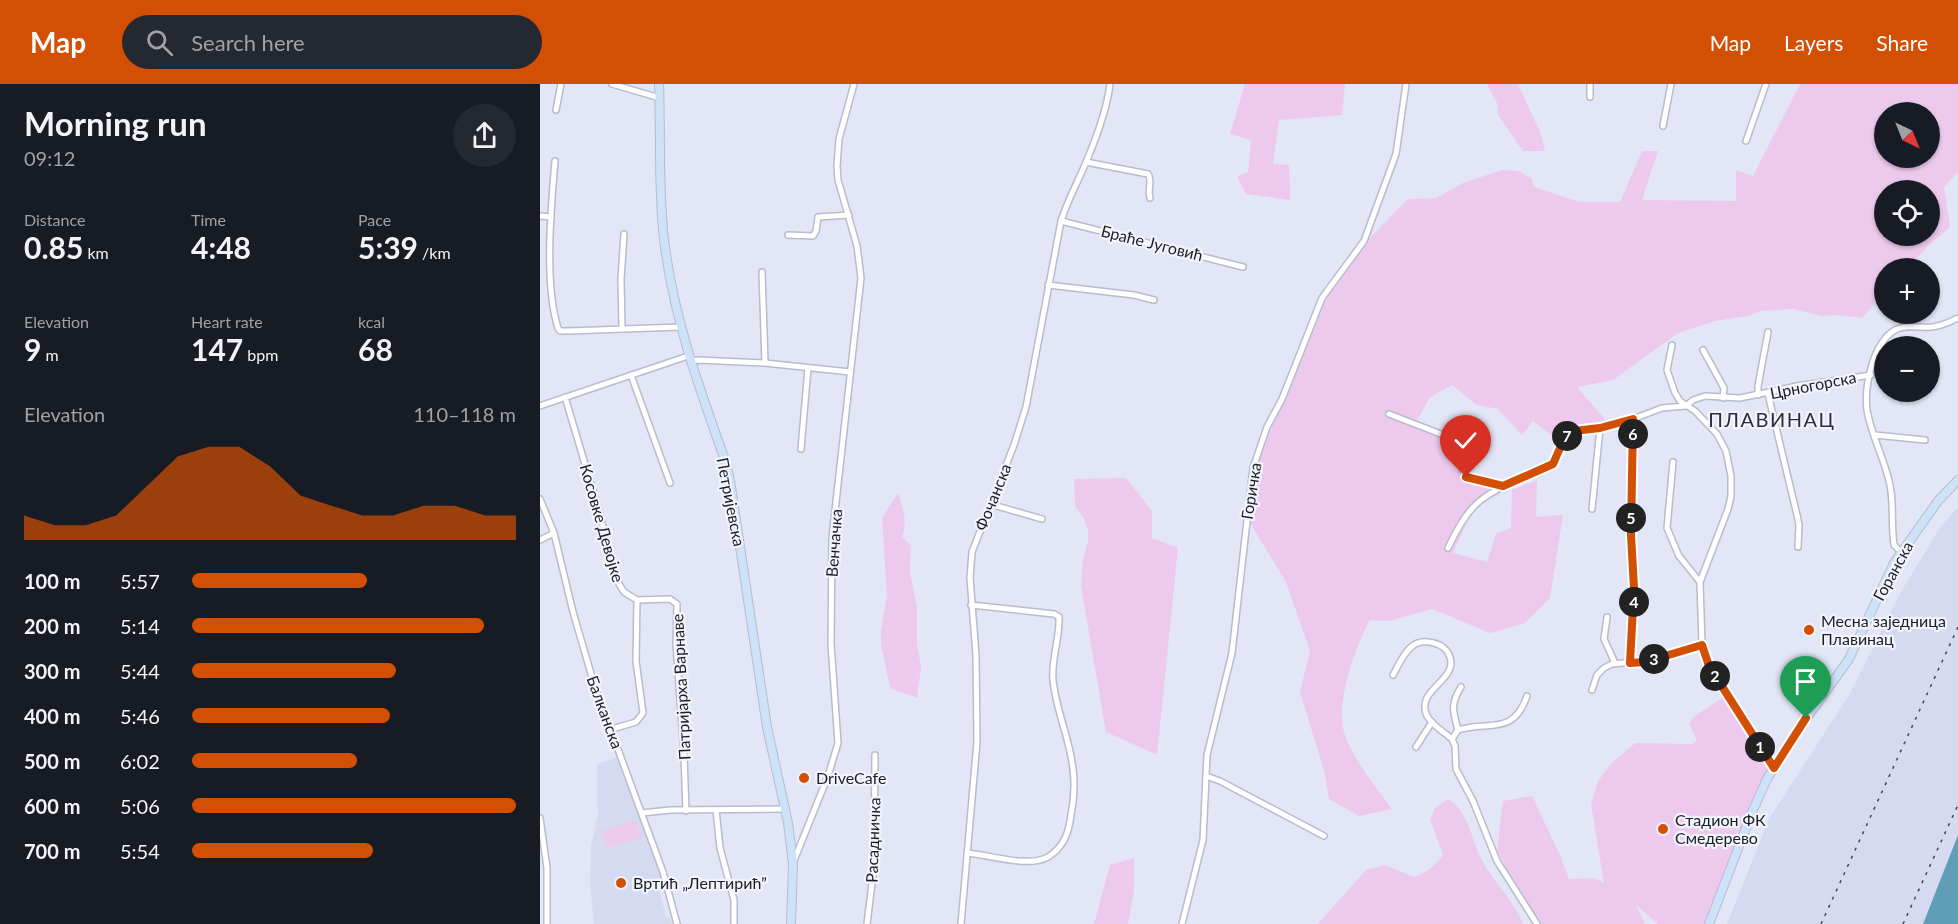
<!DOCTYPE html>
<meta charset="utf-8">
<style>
:root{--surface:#171b24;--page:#242831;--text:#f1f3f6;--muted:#9ea1a6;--accent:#d34f04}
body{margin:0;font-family:Lato,sans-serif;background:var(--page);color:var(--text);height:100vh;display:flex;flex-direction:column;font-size:22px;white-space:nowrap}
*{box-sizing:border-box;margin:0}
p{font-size:20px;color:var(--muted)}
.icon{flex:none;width:33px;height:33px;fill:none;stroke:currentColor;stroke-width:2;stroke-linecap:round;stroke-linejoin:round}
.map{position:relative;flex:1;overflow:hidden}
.drawer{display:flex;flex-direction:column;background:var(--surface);width:540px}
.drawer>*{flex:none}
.needle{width:39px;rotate:137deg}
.tools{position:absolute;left:1334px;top:18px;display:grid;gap:12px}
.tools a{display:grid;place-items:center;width:66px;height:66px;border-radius:50%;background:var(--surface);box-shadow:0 2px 4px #0004;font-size:30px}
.pin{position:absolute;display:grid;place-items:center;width:51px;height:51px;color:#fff;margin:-62px -26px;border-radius:50% 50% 50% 0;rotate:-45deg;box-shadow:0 0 6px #0007}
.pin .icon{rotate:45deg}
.km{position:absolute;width:30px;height:30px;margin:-15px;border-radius:50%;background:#222;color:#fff;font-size:16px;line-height:30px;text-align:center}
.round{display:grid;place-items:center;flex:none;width:63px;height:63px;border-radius:32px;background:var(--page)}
.summary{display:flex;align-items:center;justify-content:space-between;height:102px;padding:0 24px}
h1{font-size:33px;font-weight:700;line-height:45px}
.figures{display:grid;grid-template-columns:repeat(3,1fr);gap:9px;height:102px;padding:6px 24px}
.figures div{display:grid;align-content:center}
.figures b{font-size:30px;font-weight:700}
.figures small{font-size:16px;font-weight:400}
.figures p{font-size:16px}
.chart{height:168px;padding:12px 24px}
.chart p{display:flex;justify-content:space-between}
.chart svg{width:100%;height:108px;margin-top:6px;fill:var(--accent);opacity:.7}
ul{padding:0 24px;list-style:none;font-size:20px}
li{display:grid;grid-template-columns:96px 72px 1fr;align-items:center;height:45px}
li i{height:15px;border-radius:8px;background:var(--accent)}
header{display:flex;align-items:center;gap:36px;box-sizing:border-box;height:84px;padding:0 30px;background:var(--accent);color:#fff}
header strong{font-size:28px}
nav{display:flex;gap:33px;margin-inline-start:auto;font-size:21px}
.search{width:420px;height:54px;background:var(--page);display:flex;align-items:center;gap:15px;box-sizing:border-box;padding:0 21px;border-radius:33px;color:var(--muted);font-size:22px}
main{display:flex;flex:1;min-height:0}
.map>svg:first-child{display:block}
</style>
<header>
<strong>Map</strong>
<div class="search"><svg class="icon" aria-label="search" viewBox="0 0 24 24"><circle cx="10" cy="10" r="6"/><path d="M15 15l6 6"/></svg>Search here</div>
<nav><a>Map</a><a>Layers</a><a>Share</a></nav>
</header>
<main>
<section class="drawer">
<div class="summary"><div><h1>Morning run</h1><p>09:12</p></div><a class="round"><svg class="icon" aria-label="share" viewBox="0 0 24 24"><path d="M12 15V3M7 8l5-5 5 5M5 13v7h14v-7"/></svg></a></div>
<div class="figures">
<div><p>Distance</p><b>0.85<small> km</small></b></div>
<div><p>Time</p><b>4:48</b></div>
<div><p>Pace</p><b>5:39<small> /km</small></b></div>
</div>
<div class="figures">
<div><p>Elevation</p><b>9<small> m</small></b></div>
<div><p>Heart rate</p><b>147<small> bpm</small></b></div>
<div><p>kcal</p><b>68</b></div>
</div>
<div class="chart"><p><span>Elevation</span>110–118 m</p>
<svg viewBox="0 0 160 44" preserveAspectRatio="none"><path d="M0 44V34L10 38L20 38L30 34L40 22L50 10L60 6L70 6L80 14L90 26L100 30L110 34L120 34L130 30L140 30L150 34L160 34V44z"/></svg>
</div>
<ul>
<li><b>100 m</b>5:57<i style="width:54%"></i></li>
<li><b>200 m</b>5:14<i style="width:90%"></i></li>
<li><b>300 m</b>5:44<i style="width:63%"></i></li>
<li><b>400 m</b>5:46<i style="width:61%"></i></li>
<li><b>500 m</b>6:02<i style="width:51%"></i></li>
<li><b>600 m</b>5:06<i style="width:100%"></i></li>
<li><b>700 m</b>5:54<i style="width:56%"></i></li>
</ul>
</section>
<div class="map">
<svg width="1418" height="840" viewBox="0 0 1418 840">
<rect width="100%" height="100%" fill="#e2e6f6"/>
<g fill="#d5daf1">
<polygon points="1418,423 1418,751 1383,840 1187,840 1229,735 1309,611 1359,511 1401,442"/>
<polygon points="78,673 125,800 119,802 121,813 126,833 130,833 132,840 54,840 50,800 51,762 58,731 57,680"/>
</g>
<g fill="#eec9ee" fill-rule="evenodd">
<polygon points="705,0 805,0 802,31 739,36 733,80 749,81 750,116 706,110 697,93 708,88 711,56 690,50"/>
<polygon points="947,0 978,0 1001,50 1005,67 983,67 958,31 957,19"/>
<path d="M1260,0H1418V88L1404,103L1410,143L1389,161L1367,184H1344V210L1322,234L1296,231L1282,232L1254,225L1221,227L1208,232L1175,237L1138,249L1073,296L1037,303L1068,339L1016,355L993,337L982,351L958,325L937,321L912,301L890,313L873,344L905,354L924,395L955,404L932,427L913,469L947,478L956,450L971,444L972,406L997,396L996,433L1023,431L1010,514L985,539L950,549L892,525L849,537L830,536C815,561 794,624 805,651C814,677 836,703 852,725L819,732L789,715L785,690L760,608L770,567L746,498L710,439L716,383L778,227L824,160L868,115L896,114L923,99L962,86L978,87L991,94L994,103L1039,118H1080L1102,67H1118L1102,116L1196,117V86L1213,92ZM1344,28H1389V74H1344ZM1344,106H1389V152H1344Z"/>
<polygon points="586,394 612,427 612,454 638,464 617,671 566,648 541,502 543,475 548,458 548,445 543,433 535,422 534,395"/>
<path d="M358,409C363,424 368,438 362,453L371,462L370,488L377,523V559L381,583L377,614L350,604L341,560V547L347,511L342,434Z"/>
<polygon points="1185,612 1229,685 1213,716 1165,840 1118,840 1096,821 1105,840 1002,840 990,825 957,767 963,717 992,712 1020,771 1029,795 1055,794 1064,799 1051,720 1058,697 1070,681 1095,659 1152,660 1157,657 1149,639 1155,632"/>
<path d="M908,715C927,726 931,752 940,772C951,796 973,815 983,840H778L826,786L845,781L874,793C887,788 895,782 903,771L890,735L895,724Z"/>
<polygon points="96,736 102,753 67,764 61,747"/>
<polygon points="594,774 594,808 588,840 554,840 570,781"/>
</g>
<polygon fill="#5f9eb6" points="1418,751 1418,840 1383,840"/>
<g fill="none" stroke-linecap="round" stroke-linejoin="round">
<defs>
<g id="street">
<polyline points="72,0 120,14"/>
<polyline points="1050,13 1050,0"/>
<polyline points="16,26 21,0"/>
<polyline points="1123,42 1131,0"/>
<polyline points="1206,57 1226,0"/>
<path d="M15,77C11,123 4,201 18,244L20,247H28L140,243"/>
<path d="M546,78L608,90C613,97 607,106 610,114"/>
<polyline points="0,132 11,133"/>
<polyline points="521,137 703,183"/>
<polyline points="248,151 273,152 276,147 278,133 309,131"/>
<polyline points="222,188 225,279"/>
<polyline points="508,201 594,211 614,216"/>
<polyline points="82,244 81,195 84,150"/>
<polyline points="1132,261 1127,286 1135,309 1140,317 1155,327 1177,350 1186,367 1191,392 1191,412 1188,425 1160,498 1162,561 1169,582 1234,684"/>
<polyline points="1163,266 1184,304 1183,314"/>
<polyline points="150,277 158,276 225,279 310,288"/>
<polyline points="91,291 130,399"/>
<polyline points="1228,310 1257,431 1259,441 1258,463"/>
<polyline points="1218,311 1218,302 1228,248"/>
<polyline points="25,313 59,427 76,495 84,508 97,516 96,577 103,629 96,638 72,645"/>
<polyline points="0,322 148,272"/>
<polyline points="849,330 906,352 926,393 963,402"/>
<polyline points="1335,351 1385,356"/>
<polyline points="261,365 268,284"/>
<polyline points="1133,378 1127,444 1139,472 1160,498"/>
<polyline points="0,415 14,449 33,528 54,600 123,788 137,840"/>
<polyline points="450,420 502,435"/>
<polyline points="1052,425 1060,344"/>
<polyline points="0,456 14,449"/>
<path d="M908,464C928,421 940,412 983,393C993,389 1004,386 1013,380L1025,355L1034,347L1060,344L1093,335L1122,324L1146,322L1153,316L1165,312L1200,314L1257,302L1331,291"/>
<path d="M1361,468L1354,461C1351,441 1354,421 1350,401C1345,376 1331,351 1327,326C1324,302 1333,259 1355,246C1366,240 1380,244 1392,243C1401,242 1410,238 1418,234"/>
<polyline points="97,516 130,515 137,520 136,560 144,671 146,727"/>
<polyline points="1067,533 1064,555 1075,579"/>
<polyline points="1090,579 1094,504 1091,451 1093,335"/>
<path d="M853,591C858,582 863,570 871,563C882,553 905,558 910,573C917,595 882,604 885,625C886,638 903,647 912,655"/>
<polyline points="1052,606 1057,591 1064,584 1072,580 1105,577 1162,561"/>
<path d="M987,612C973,653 948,636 918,646L912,655L915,662L916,685L933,717L957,777L997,840"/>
<path d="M918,646C913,627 910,621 921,603"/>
<polyline points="876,663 892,638"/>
<polyline points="666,692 680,697 784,752"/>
<polyline points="176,726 180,764 194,816 194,840"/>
<polyline points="102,729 130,726 245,725"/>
<polyline points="0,734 7,784 7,840"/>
<path d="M427,769C450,771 488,784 508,773C524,763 529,748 531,731C534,716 535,701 533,685C530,655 516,627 513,596C511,575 520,554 519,533L514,530L431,521"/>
<polyline points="253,779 288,692 298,659 291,560 292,454 321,194 317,162 298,96 297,82 299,55 314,0"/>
<polyline points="327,840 334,783 335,671"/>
<path d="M421,840L437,658L436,571L430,494L432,468L474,361L486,323L521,137C528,115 538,98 547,76C557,52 567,26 570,0"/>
<polyline points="642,840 663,756 667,671 692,569 713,384 727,343 742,315 782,214 824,157 856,70 866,0"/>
</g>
<g id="secondary">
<path d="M119,0C121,51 118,104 124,155C133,233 160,306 186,379L190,396L227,643L248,739L253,780L251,840"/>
<polyline points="1169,840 1213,726 1227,695 1253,653 1309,575 1354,479 1398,417 1418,396"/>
</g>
</defs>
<use href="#street" stroke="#b8bccc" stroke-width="8"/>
<use href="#secondary" stroke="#b8bccc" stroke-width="10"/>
<use href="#street" stroke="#fff" stroke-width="5"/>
<use href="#secondary" stroke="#cce2f9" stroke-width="8"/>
<g stroke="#464850" stroke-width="1.5" stroke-dasharray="3 6" stroke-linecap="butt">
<polyline points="1281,840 1418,543"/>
<polyline points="1363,840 1418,721"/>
</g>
</g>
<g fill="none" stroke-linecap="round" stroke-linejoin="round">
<defs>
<polyline id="route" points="926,393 963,402 1013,380 1024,355 1034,347 1060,344 1093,335 1091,451 1094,504 1090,579 1105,578 1162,561 1169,582 1234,684 1266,634"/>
</defs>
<use href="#route" stroke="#fff" stroke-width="12"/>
<use href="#route" stroke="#d34f04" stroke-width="8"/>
</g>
<g fill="#d34f04" stroke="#f1f3fd" stroke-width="2">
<circle cx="1269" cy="546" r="6"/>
<circle cx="264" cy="694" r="6"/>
<circle cx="1123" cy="745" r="6"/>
<circle cx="81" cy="799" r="6"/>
</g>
<g text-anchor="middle" stroke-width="4.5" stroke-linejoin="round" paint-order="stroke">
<g font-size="16" fill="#1d1e24" stroke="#f1f3fd">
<text transform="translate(612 159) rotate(14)" y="6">Браће Југовић</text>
<text transform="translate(1273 301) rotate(-11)" y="6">Црногорска</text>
<text transform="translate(711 407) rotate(-81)" y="6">Горичка</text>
<text transform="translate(453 413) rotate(-68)" y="6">Фочанска</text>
<text transform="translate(191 418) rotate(79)" y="6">Петријевска</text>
<text transform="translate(62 439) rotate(74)" y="6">Косовке Девојке</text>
<text transform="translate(294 459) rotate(-86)" y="6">Венчачка</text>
<text transform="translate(1353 487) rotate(-61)" y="6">Горанска</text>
<text transform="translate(141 603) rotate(-93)" y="6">Патријарха Варнаве</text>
<text transform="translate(65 628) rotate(70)" y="6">Балканска</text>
<text transform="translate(333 756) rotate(-88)" y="6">Расадничка</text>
</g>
<g font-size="16" fill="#1d1e24" stroke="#f1f3fd" text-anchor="start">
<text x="1281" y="543">Месна заједница<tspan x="1281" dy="18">Плавинац</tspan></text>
<text x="276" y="700">DriveCafe</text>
<text x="1135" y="742">Стадион ФК<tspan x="1135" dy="18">Смедерево</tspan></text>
<text x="93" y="805">Вртић „Лептирић”</text>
</g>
<g font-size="20" letter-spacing="1.5" fill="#2c2e3b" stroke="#f1f3fd">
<text x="1232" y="343">ПЛАВИНАЦ</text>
</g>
</g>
</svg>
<div class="tools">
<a><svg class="needle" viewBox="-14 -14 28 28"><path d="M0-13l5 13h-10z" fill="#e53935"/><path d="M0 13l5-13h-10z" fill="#9ea1a6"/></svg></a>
<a><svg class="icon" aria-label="locate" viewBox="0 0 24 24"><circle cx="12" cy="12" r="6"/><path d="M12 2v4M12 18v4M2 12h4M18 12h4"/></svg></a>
<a>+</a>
<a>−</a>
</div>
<div class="pin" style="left:1266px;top:634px;background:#1e9e55"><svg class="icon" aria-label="arrive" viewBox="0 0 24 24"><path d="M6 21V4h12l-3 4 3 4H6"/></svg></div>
<div class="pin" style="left:926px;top:393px;background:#d93025"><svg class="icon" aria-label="check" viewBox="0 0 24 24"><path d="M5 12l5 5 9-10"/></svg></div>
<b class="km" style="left:1220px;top:663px">1</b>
<b class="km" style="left:1175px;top:592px">2</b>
<b class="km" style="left:1114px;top:575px">3</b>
<b class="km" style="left:1094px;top:518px">4</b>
<b class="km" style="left:1091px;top:434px">5</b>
<b class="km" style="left:1093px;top:350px">6</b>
<b class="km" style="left:1027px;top:352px">7</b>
</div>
</main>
